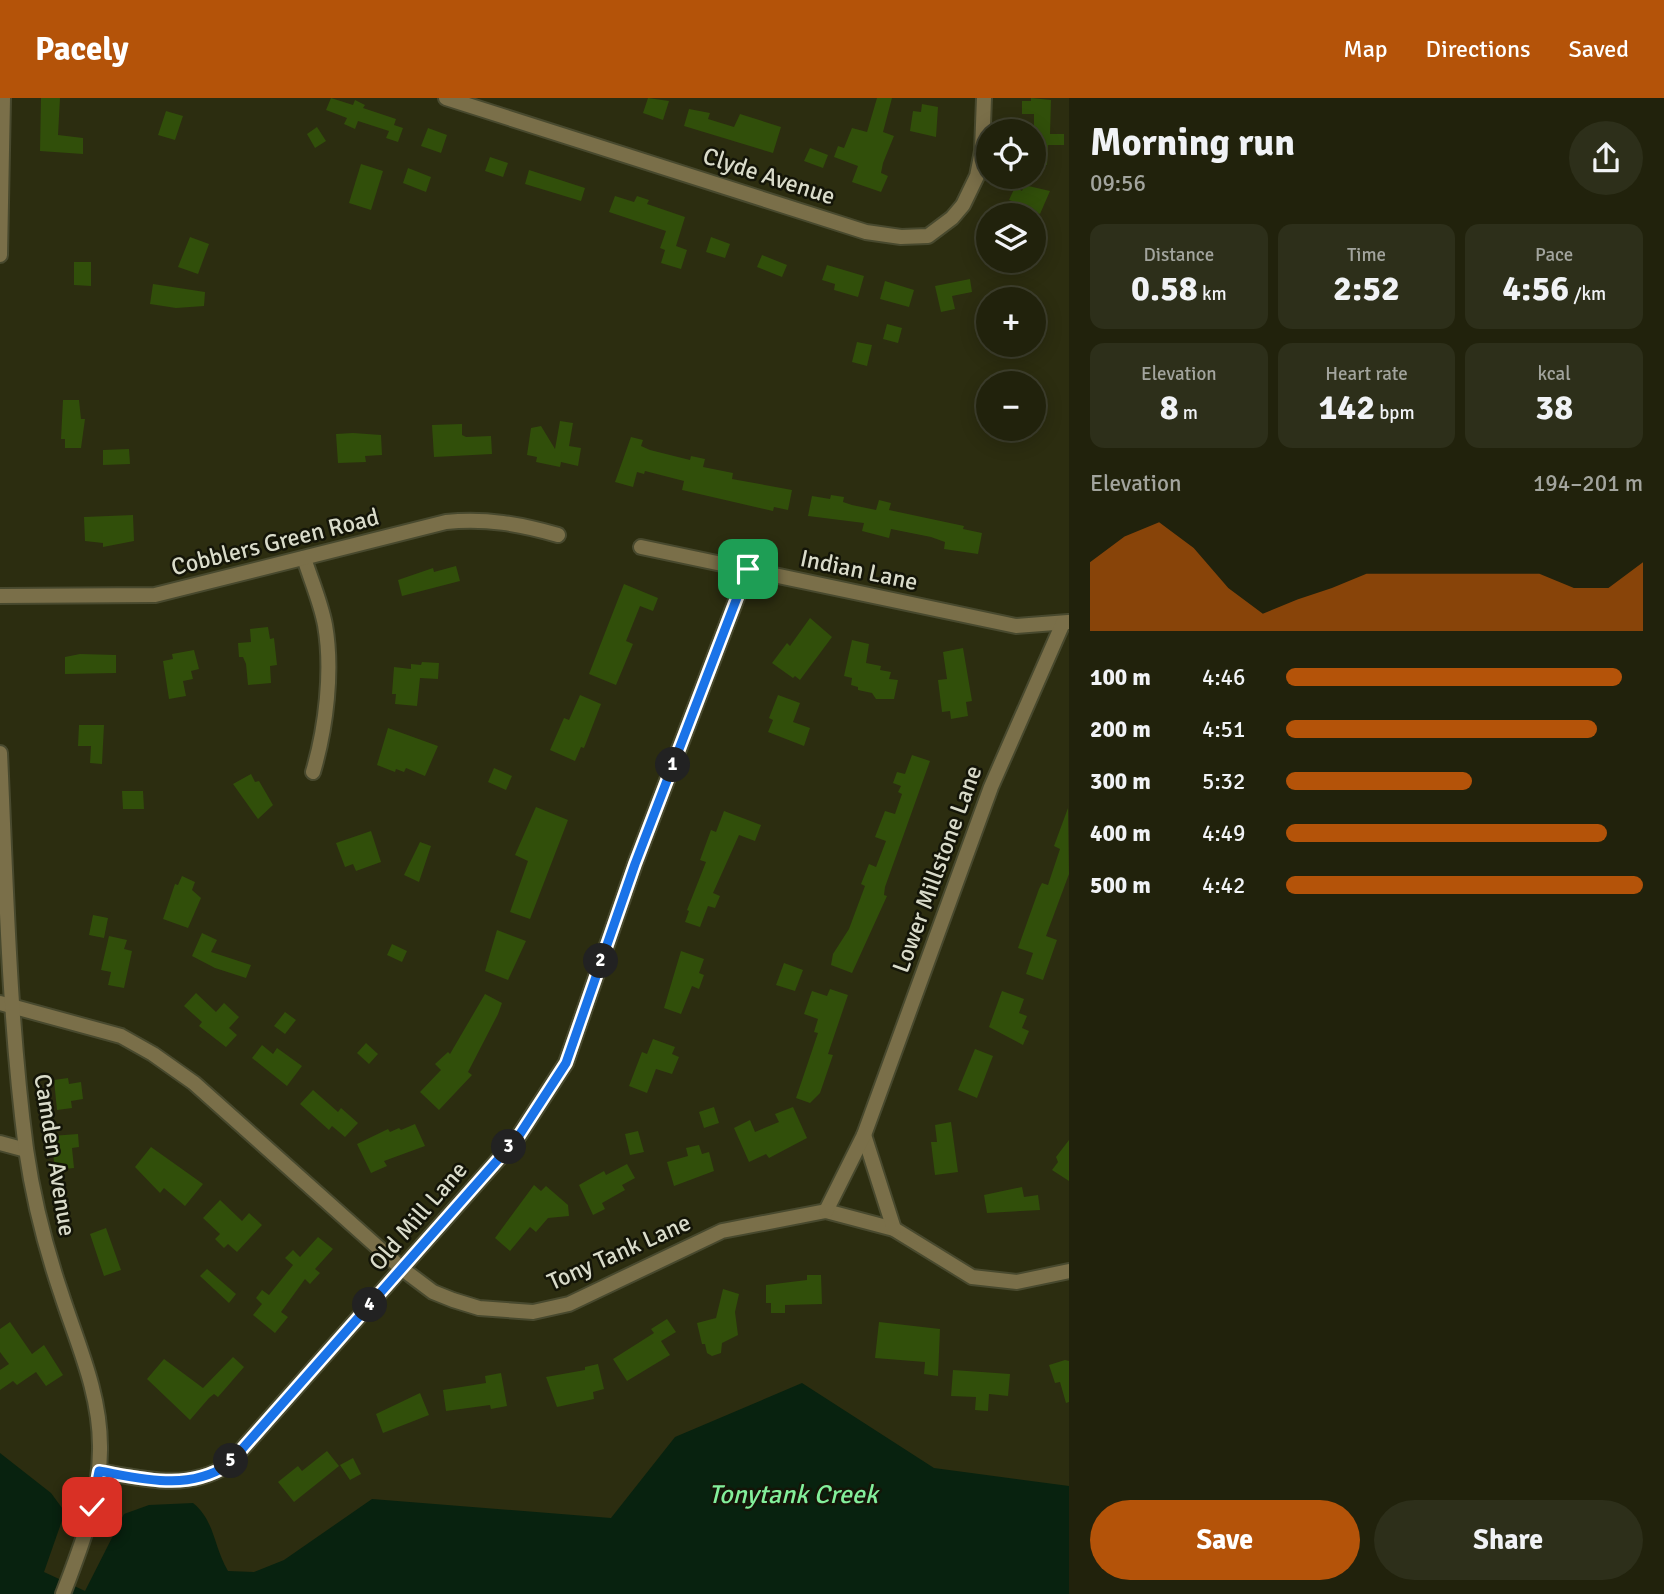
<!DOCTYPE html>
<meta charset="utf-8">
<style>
:root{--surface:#21220c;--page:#2d2f1a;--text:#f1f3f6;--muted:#a2a49d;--line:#3e3f2d;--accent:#b45309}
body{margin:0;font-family:Signika,sans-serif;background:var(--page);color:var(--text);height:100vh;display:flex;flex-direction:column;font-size:26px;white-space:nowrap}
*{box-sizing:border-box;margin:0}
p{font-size:23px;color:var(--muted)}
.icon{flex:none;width:38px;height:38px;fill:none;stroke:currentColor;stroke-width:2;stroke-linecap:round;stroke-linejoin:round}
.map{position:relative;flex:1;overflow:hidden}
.panel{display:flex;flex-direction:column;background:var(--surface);width:595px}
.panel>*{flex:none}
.fabs{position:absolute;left:976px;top:21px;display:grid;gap:14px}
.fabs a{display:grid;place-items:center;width:70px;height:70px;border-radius:50%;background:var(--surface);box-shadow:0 4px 18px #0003,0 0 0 2px var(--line);font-size:35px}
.pin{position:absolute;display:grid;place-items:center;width:60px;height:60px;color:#fff;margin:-30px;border-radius:14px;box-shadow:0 4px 10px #0006}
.km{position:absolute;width:35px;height:35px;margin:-18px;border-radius:50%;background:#222;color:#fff;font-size:19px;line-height:35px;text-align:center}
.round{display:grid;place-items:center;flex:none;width:74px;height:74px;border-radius:37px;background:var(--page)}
.headline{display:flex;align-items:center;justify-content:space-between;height:119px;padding:0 21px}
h1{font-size:38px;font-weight:700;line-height:52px}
.metrics{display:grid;grid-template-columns:repeat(3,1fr);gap:10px;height:119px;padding:7px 21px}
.metrics div{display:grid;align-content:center;border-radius:14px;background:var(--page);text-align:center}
.metrics b{font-size:35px;font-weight:700}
.metrics small{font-size:19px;font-weight:400}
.metrics p{font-size:19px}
.chart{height:196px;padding:14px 21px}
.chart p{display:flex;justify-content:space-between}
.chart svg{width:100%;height:126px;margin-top:7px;fill:var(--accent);opacity:.7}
.primary-button{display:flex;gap:14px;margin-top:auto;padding:14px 21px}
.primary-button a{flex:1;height:80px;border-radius:42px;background:var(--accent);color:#fff;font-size:28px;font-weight:700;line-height:80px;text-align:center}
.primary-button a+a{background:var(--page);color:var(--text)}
ul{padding:0 21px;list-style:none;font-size:23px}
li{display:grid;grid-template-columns:112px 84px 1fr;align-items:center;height:52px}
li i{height:18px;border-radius:9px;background:var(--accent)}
header{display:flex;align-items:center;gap:42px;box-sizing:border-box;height:98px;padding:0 35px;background:var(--accent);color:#fff}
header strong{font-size:33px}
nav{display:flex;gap:38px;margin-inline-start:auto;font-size:24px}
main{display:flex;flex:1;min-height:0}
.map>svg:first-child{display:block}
</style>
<header>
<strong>Pacely</strong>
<nav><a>Map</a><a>Directions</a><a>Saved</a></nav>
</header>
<main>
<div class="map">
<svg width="1069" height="1496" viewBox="0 0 1069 1496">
<rect width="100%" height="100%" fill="#2c2d10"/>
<path fill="#08220f" d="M802,1285L934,1370L1069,1388V1496H0V1355L51,1395L65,1414L44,1474L85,1493L124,1416L149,1407L193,1405C215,1423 213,1447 228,1473L254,1474L284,1462L372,1401L611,1420L675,1339Z"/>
<g fill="#314f0a">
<polygon points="41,0 60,0 58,37 83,40 83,56 40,53"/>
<polygon points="331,0 353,7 355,2 365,7 363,10 396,21 394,27 403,30 398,44 386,40 389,33 358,23 355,31 344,26 347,20 326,12"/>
<polygon points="648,0 669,3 663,22 643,15"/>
<polygon points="877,0 892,0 883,34 894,38 883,65 881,75 888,78 881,94 852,84 858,68 834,59 838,48 844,50 852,30 867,34"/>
<polygon points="1031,0 1051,2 1050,36 1064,36 1064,47 1048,47 1047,67 1034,67 1034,16 1022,16 1022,3 1031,3"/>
<polygon points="922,6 938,9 936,39 910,33 913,13 921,14"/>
<polygon points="689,11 710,15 708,21 734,29 740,16 781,29 773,55 684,28"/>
<polygon points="166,13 183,18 175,42 158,37"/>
<polygon points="317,29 326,43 315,50 307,36"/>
<polygon points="428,30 447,37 441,55 421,48"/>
<polygon points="810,50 828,57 823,70 804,63"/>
<polygon points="490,59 508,65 503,79 485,73"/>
<polygon points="361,66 383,73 371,112 349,105"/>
<polygon points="408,70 431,79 426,94 403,85"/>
<polygon points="529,72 585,90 581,103 525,86"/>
<polygon points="1024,87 1050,93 1040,116 1029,111 1026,117 1011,117 1015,104 1009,102 1015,89 1022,93"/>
<polygon points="615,98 634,104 637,98 649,102 647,106 685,119 676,148 687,152 681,171 661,165 665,152 660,150 666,133 609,114"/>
<polygon points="190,139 209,146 198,176 178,169"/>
<polygon points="711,139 730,146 725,160 706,154"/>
<polygon points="762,157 787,167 782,179 757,169"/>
<polygon points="74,164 91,164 91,188 74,187"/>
<polygon points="827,167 864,178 858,199 834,192 835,186 822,182"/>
<polygon points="970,181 972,194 952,198 955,211 941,214 935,188"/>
<polygon points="885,183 914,192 909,209 880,201"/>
<polygon points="153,186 205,194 204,208 176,210 150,206"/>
<polygon points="887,226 902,230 898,245 883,241"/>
<polygon points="857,244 872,247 867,268 852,264"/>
<polygon points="63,302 79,302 81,321 85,321 81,350 65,350 65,341 61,341"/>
<polygon points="560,323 573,325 569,348 581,350 578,368 561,364 560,369 536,364 537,359 527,357 531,330 541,328 555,351"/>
<polygon points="462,326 462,337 466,339 491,338 492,356 434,359 432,327"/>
<polygon points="353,335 381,337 382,357 365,358 366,364 338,365 336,336"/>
<polygon points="631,339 643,342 641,348 650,352 690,362 691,358 705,361 703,369 733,375 732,381 792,392 788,412 774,409 773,413 682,392 684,383 645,373 644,376 637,374 633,389 615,384"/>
<polygon points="129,351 130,366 103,367 103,352"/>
<polygon points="831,397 844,399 843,404 852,407 876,412 879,402 891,405 889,412 964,428 963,431 982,435 978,456 944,451 945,444 931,439 891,431 889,440 862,433 864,425 808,418 812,398 830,401"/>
<polygon points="133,417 134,443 103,449 103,445 85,443 84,419"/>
<polygon points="456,468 460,483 402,498 398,482 433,470 434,474"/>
<polygon points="624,486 658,500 653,513 640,508 626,543 633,546 616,587 589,576"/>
<polygon points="810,520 832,539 800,582 795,578 793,580 772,565 787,545 790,548"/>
<polygon points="268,529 270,541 274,540 277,567 270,568 271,585 248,587 246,566 243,559 239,559 238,545 251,544 250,531"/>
<polygon points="852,542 869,546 866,565 881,568 880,572 891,574 889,581 898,582 894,601 876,601 872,595 858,592 858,589 851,587 852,580 844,578"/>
<polygon points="963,550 972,603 966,604 968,618 951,621 950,613 942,614 938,582 947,581 943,554"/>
<polygon points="194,552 199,571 191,573 193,581 183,583 186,598 169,601 163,563 173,561 172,556"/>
<polygon points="80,556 116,557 116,575 65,576 65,559"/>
<polygon points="422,564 439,565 438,581 420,580 417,608 395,606 396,596 392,596 394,569 411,571 411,566 421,567"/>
<polygon points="580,597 601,606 584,650 581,649 575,663 550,652 564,620 569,622"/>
<polygon points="778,597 800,605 793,624 810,630 804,648 768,634 773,622 769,620"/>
<polygon points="79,627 104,627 102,666 90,665 91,648 78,648"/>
<polygon points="388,630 438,648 425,678 406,670 404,674 396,671 395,674 377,667"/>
<polygon points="912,657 930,663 885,789 884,797 887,798 852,875 831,867 833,856 849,831 865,788 861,786 869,766 876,769 886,743 875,739 885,713 895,716 902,696 898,694 901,688 893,685 897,674 905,676"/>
<polygon points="494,670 512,678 506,692 488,684"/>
<polygon points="251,676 255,684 259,683 273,707 258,721 233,686"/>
<polygon points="122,693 143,693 144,711 123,711"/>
<polygon points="536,709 568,722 530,821 510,814 528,763 515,757"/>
<polygon points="1068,710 1069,776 1046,838 1057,842 1043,882 1026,876 1033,855 1018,850 1039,791 1042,785 1048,787 1060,751 1054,748"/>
<polygon points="724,713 761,727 755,743 739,737 713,795 720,798 715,810 708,808 700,829 685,824 689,813 687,812 706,764 700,762 711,732 716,734"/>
<polygon points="371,733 381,764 356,773 353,766 345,769 336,745"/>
<polygon points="420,744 431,748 419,784 404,777"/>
<polygon points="182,778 195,784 192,792 201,800 188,830 163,821 175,786 178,787"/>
<polygon points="93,817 108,820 104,840 89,837"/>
<polygon points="497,832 526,843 508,882 485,873"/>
<polygon points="202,835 217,842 211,854 251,867 246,880 215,870 192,858"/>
<polygon points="109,838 127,842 124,851 132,853 124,890 108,887 111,874 101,872"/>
<polygon points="392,846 407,853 402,864 387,857"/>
<polygon points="681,853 704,861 699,875 704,877 699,891 692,888 681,916 664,910"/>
<polygon points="784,865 803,872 795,893 776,887"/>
<polygon points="830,891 848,897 828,956 833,957 820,995 810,1005 796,1000 818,935 814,934 818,921 804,916 812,893 827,898"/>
<polygon points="1002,893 1024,901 1019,915 1027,918 1022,930 1029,933 1023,947 989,929"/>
<polygon points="196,895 216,914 224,905 239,919 229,930 237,937 226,949 199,928 202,924 184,908"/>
<polygon points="485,896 502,905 498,916 468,974 472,977 439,1012 420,994 441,972 435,966 448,954 450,956"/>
<polygon points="285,914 296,922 285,936 274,928"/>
<polygon points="653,941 675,949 672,956 679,959 672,976 656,971 647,995 629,988 642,954 647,956"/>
<polygon points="366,945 378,956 369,966 357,955"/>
<polygon points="262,947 273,956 277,950 302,968 287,988 252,960"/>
<polygon points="975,951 993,958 977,1000 958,992"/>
<polygon points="68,980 69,986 81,984 83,1001 71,1003 72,1010 57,1012 54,982"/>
<polygon points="313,992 338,1014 341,1010 358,1025 345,1039 332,1028 329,1032 300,1006"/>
<polygon points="714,1009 719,1025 704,1030 699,1014"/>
<polygon points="793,1009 807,1040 769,1060 766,1056 749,1064 734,1030 750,1022 755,1034 779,1024 775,1016"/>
<polygon points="951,1024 958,1074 935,1077 931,1044 937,1044 935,1027"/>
<polygon points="415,1026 425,1048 384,1063 387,1068 371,1075 357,1046 388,1031 390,1034 399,1030 401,1032"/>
<polygon points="638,1033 644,1054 630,1057 625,1036"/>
<polygon points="78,1036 79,1049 72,1050 74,1070 55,1072 51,1038"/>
<polygon points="1069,1042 1069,1083 1052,1072 1058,1064 1056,1059"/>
<polygon points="699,1047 702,1056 709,1054 714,1073 674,1088 667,1064 688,1058 686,1050"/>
<polygon points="151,1049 203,1086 185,1108 164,1090 160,1095 135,1069"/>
<polygon points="627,1066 635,1080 622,1087 625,1092 602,1105 605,1111 593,1117 579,1087 604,1073 606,1077"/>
<polygon points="534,1087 541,1093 546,1088 568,1107 569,1118 548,1120 536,1134 530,1129 510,1153 495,1140"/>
<polygon points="1022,1089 1024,1099 1038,1097 1040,1112 987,1115 984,1097"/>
<polygon points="220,1102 242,1123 249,1115 262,1127 237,1154 228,1146 224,1150 215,1141 220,1136 203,1120"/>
<polygon points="106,1130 121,1172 104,1178 90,1136"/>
<polygon points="318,1139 333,1151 315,1171 320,1175 310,1186 305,1181 281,1214 288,1219 275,1235 253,1217 262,1206 256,1200 262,1192 269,1197 293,1167 285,1160 293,1152 300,1159"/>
<polygon points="207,1171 236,1196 229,1205 200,1178"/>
<polygon points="807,1177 821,1177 822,1206 785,1207 785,1215 771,1215 771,1205 766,1205 766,1187 807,1182"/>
<polygon points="723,1191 739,1196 735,1214 738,1237 722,1245 721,1255 712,1258 707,1255 705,1246 702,1246 697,1225 716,1220"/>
<polygon points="667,1221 676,1234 661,1243 670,1257 627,1283 613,1261 654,1235 651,1231"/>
<polygon points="10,1224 32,1256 44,1247 63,1277 46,1288 36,1274 17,1287 13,1283 0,1292 0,1272 9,1266 0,1254 0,1231"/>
<polygon points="879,1224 940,1231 938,1278 924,1276 925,1264 875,1260"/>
<polygon points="233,1259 244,1269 218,1299 214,1296 209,1300 190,1322 147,1281 164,1261 203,1290"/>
<polygon points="1065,1262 1069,1263 1069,1304 1066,1305 1060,1284 1055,1285 1049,1267"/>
<polygon points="598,1266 604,1291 593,1294 594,1301 557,1309 546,1279 585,1272 585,1269"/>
<polygon points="953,1272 1010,1276 1008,1298 989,1296 988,1313 975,1312 976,1299 951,1298"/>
<polygon points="501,1275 507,1308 491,1311 490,1307 446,1313 443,1292 486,1285 485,1278"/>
<polygon points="420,1295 429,1317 383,1335 376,1316"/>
<polygon points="327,1353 339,1368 294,1404 278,1384 298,1368 302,1373"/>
<polygon points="353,1360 361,1376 350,1382 340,1367"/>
</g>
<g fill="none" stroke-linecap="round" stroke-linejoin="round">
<defs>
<g id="minor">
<polyline points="446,0 866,134 901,139 928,138 952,120 963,107 977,78 982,53 984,0"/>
<polyline points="641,449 1016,528 1068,524"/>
<path d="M304,460C311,482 321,505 325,527C333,572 326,630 313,674"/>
<path d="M0,498L155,497L446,424C486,420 520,426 558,437"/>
<polyline points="0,905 121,938 153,956 194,985 401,1170 433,1194 453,1202 479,1210 533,1214 569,1206 722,1133 826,1113 894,1131 972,1179 1017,1184 1069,1173"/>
<polyline points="864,1037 894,1131"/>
<polyline points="0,1045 26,1052"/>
<polyline points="826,1113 864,1037 991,689 1063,525"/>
<path d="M99,1373C144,1381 187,1393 228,1367L518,1039L566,965L635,766L748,471"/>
</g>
<g id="tertiary">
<polyline points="0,157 3,0"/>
<path d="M0,655C6,787 9,920 26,1051C33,1100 45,1148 61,1195C77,1245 100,1294 100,1348C101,1399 81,1449 63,1496"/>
</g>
</defs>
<use href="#minor" stroke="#48492e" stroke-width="18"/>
<use href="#tertiary" stroke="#48492e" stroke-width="18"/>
<use href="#minor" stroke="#7a6f49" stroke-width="14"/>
<use href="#tertiary" stroke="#7a6f49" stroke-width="14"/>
</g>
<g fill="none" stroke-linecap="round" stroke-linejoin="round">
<defs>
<path id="route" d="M92,1409L99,1373C144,1381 187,1393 228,1367L518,1039L566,965L635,766L748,471"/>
</defs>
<use href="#route" stroke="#fff" stroke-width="14"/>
<use href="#route" stroke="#1a73e8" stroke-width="9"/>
</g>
<g text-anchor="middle" stroke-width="5" stroke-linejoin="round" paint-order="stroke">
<g font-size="24" fill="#d9dbca" stroke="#141508">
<text transform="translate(769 78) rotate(18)" y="8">Clyde Avenue</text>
<text transform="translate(275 444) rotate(-14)" y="8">Cobblers Green Road</text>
<text transform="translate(859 472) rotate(12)" y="8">Indian Lane</text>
<text transform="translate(937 771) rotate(-70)" y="8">Lower Millstone Lane</text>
<text transform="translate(55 1057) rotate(81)" y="8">Camden Avenue</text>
<text transform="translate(418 1118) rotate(-49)" y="8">Old Mill Lane</text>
<text transform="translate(619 1154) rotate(-24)" y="8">Tony Tank Lane</text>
</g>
<g font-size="26" font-style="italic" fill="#83ef9b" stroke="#141508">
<text x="793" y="1405">Tonytank Creek</text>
</g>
</g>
</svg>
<div class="fabs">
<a><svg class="icon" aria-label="locate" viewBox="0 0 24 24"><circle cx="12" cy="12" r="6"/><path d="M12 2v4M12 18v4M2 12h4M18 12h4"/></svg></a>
<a><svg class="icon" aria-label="layers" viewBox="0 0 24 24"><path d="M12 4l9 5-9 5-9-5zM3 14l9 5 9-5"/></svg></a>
<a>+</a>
<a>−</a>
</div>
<div class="pin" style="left:748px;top:471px;background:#1e9e55"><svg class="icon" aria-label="arrive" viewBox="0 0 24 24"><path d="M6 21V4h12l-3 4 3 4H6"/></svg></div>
<div class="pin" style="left:92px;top:1409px;background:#d93025"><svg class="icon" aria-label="check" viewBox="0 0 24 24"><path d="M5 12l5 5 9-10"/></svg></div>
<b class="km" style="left:673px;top:667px">1</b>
<b class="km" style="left:601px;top:863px">2</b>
<b class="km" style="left:509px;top:1049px">3</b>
<b class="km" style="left:370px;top:1207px">4</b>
<b class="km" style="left:231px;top:1363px">5</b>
</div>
<section class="panel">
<div class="headline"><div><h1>Morning run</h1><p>09:56</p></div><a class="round"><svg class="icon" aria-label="share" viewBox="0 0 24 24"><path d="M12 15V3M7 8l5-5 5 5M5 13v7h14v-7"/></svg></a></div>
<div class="metrics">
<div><p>Distance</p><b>0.58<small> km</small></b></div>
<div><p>Time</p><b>2:52</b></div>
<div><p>Pace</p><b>4:56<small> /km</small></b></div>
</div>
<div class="metrics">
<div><p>Elevation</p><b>8<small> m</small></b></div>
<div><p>Heart rate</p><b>142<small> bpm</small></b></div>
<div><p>kcal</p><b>38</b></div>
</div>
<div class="chart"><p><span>Elevation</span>194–201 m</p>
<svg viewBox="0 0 160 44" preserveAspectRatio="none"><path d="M0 44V20L10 11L20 6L30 15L40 29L50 38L60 33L70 29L80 24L90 24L100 24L110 24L120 24L130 24L140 29L150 29L160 20V44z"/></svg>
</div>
<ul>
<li><b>100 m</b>4:46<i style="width:94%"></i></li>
<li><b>200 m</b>4:51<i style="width:87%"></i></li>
<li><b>300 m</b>5:32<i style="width:52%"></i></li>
<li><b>400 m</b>4:49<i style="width:90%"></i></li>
<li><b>500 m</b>4:42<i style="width:100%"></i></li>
</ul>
<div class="primary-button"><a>Save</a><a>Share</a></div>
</section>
</main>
